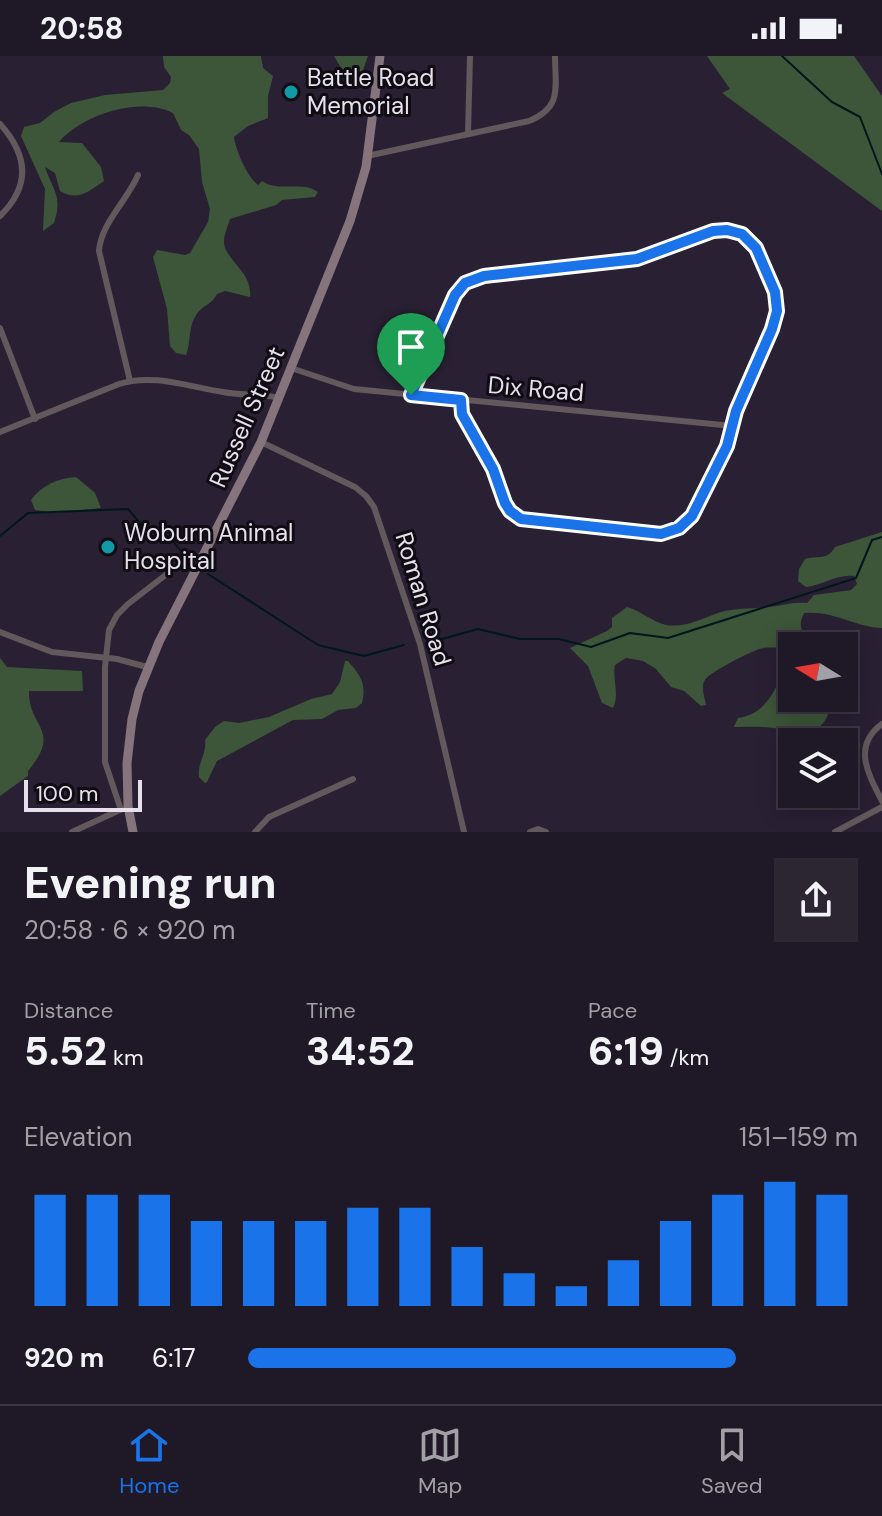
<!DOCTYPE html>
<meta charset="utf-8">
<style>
:root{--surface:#1f1826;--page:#2c2532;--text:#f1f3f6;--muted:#a1a0a7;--line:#3c3743;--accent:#1a73e8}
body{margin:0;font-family:"DM Sans",sans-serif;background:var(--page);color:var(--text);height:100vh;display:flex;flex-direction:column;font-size:30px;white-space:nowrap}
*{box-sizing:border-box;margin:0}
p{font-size:26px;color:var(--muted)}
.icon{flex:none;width:44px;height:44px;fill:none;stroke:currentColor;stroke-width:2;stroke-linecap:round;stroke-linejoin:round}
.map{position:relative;height:776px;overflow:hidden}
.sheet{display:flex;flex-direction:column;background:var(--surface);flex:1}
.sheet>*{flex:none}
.needle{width:52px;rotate:281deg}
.buttons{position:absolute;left:778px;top:576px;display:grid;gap:16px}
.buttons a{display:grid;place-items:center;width:80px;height:80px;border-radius:0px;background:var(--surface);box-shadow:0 4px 20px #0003,0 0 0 2px var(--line);font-size:40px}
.scale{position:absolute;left:24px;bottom:20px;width:118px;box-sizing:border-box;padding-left:8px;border:4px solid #e6e0ed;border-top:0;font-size:22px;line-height:28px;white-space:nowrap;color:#e6e0ed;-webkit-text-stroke:6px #0f0c14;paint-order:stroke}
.pin{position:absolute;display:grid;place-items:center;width:68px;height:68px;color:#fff;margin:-82px -34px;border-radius:50% 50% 50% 0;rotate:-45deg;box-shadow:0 0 8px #0007}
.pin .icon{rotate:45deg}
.round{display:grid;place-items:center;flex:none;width:84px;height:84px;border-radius:0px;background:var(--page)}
.summary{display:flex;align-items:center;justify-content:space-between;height:136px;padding:0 24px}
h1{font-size:44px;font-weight:800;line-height:60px}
.figures{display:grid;grid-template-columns:repeat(3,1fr);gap:12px;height:136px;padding:8px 24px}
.figures div{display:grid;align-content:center}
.figures b{font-size:40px;font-weight:800}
.figures small{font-size:22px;font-weight:400}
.figures p{font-size:22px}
.chart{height:224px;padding:16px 24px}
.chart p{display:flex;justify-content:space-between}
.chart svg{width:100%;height:144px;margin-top:8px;stroke:var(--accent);stroke-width:6}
ul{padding:0 24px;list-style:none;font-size:26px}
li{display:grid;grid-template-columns:128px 96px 1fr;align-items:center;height:60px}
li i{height:20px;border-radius:10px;background:var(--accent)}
.status{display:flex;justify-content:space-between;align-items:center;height:56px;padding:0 40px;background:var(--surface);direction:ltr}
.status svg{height:22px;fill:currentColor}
.tabs{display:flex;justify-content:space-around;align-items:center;height:112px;border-top:2px solid var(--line);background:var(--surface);font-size:22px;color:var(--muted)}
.tabs a{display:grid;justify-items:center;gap:4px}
.tabs .selected{color:var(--accent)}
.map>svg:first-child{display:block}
</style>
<div class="status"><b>20:58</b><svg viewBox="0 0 49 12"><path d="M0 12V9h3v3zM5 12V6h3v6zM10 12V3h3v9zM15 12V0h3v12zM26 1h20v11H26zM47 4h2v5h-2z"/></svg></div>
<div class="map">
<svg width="882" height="776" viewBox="0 0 882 776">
<rect width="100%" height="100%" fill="#292033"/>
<g fill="#3d5539">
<path d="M163,0H261L263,12L273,20L268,40V62L248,70L234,81C235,92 247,121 258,129L262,125C279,137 302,124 318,136L315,141L282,144L276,149L230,163C227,173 221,184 226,194C235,211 252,219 250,241L225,235L217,238C212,249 200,250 195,261C188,273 191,287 186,299L176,297L170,290L167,253L153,201L157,194L185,199L190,197L208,166L210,153L202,126L199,93L189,79L181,74L173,57C139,40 82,59 59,86L82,87L101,111L104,125C89,135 78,146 60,135L55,117L45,111C53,135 63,140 54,167L43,175L45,133L21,80L24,71L40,67L54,56L71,47L105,39L163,34L170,27L171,21L164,11Z"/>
<polygon points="334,0 368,0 362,17 357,19 341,12"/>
<polygon points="707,0 854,0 882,40 882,155 722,37 730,33"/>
<path d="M76,421L95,437L101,452L55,457L35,454L31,444C42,429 58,422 76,421Z"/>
<path d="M882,476V572C855,571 833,554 804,557C800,566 799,571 805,579L804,590H792V642H828C834,659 820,676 803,679C793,681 788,676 779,673C767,670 747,671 734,671L738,662C773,657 782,619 790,590C779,593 769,590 759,593C750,596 708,617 705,624C700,631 705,642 706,649L701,650L684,635L671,631L656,613L643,605L626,602L615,609C612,624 620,637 613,652L602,647L588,610L570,592L607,575L612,571V562L627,551C641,555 653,566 666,569C686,572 703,562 721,556C739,551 758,553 776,550C788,548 795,546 807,547L814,539L851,534L857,528L854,520C837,518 823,529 806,531L798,525L799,513L805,503C818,499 827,505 835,491Z"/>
<path d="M0,602L7,611L82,615L83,635H29C28,672 63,673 28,715V720L0,740Z"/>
<path d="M345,605H348C360,619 367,627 362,647L356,652L338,654L322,663L293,664L217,705L207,726L205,727L199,721C197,707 207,698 205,684L215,671L224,665L239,667L269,661L311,643L332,638L340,626Z"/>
</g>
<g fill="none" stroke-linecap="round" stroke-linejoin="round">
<g stroke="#00171d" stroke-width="2">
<polyline points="782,0 832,46 860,61 882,118"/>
<polyline points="0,480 28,457 128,453 151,480 169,480 181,495"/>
<polyline points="208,518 318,589 364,600 404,589"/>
<polyline points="431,586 478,573 520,583 559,583 591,591 630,577 668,582 856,522 872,484 882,481"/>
</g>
<g stroke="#63585c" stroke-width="6">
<path d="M0,68C28,99 31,130 0,160"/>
<polyline points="468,78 470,0"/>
<path d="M367,100L529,65C563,51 555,31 555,0"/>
<polyline points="0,272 35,363"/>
<polyline points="291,312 354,333 733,370"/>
<path d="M130,325L99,195C101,167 127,145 138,119"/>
<polyline points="411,339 455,239 465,227 479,221 637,203 717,174 737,176 753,188 775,236 777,248 775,267 736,355 727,390 696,455 679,472 655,478 531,465 515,460 505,447 493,413 462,358 461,344"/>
<path d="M0,376L119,328C153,317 189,331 223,336C242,340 260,337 279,342"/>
<polyline points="261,386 355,431 366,440 374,451 420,588 464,776"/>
<polyline points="0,576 52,596 117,603 147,611"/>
<path d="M882,668C852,690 868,718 882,745"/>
<polyline points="121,754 105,706 105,611 109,574 117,559 128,548 185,504 204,499"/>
<polyline points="72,776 122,753"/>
<polyline points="255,776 269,761 353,723"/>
<polyline points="530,776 538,773 546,776"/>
<polyline points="835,776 882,751"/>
</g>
<polyline stroke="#86747c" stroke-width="9" points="133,776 128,750 127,707 132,663 139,635 159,586 261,386 350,165 366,111 380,0"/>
</g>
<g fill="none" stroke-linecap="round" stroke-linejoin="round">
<defs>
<polygon id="route" points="727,174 742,178 756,192 775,236 777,255 772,273 736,355 727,390 692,460 679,472 661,478 521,463 510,455 505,447 493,413 462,358 461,344 411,339 455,239 465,227 484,220 637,203 713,175"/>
</defs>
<use href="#route" stroke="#fff" stroke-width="16"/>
<use href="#route" stroke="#1a73e8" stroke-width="10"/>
</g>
<g fill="#0f9aa8" stroke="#0f0c14" stroke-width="3">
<circle cx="291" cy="36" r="8"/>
<circle cx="108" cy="491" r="8"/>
</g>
<g text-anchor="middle" stroke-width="6" stroke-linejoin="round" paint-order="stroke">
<g font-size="24" fill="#e6e0ed" stroke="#0f0c14" text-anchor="start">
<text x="307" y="30">Battle Road<tspan x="307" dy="28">Memorial</tspan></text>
<text x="124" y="485">Woburn Animal<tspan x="124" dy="28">Hospital</tspan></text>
</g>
<g font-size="24" fill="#e6e0ed" stroke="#0f0c14">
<text transform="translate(536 333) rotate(5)" y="8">Dix Road</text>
<text transform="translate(247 361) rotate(-66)" y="8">Russell Street</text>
<text transform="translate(423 543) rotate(73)" y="8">Roman Road</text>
</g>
</g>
</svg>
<div class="buttons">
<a><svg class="needle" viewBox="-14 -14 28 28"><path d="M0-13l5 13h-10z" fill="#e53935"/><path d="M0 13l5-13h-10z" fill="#a1a0a7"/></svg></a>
<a><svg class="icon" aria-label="layers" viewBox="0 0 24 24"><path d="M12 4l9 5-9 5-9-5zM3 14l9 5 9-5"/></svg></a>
</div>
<div class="scale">100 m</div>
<div class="pin" style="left:411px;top:339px;background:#1e9e55"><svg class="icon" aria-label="arrive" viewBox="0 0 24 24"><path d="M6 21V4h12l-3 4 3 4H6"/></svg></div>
</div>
<section class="sheet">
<div class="summary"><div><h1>Evening run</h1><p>20:58 · 6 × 920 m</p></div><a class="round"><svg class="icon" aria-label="share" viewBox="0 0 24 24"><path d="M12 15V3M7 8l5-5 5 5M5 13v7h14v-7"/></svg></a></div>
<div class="figures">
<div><p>Distance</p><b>5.52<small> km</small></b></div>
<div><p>Time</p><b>34:52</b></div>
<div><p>Pace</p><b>6:19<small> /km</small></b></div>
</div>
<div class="chart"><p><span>Elevation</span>151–159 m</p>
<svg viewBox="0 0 160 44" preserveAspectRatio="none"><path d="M5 44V10M15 44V10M25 44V10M35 44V18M45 44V18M55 44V18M65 44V14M75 44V14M85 44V26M95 44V34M105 44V38M115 44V30M125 44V18M135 44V10M145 44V6M155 44V10"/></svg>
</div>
<ul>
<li><b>920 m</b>6:17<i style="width:80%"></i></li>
</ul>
</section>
<nav class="tabs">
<a class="selected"><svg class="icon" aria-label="home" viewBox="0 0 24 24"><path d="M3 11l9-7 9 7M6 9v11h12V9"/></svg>Home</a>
<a><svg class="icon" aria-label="map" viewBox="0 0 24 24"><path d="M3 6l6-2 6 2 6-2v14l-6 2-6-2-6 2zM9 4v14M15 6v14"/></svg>Map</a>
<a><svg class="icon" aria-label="saved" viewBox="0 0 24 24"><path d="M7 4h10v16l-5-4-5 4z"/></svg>Saved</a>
</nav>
